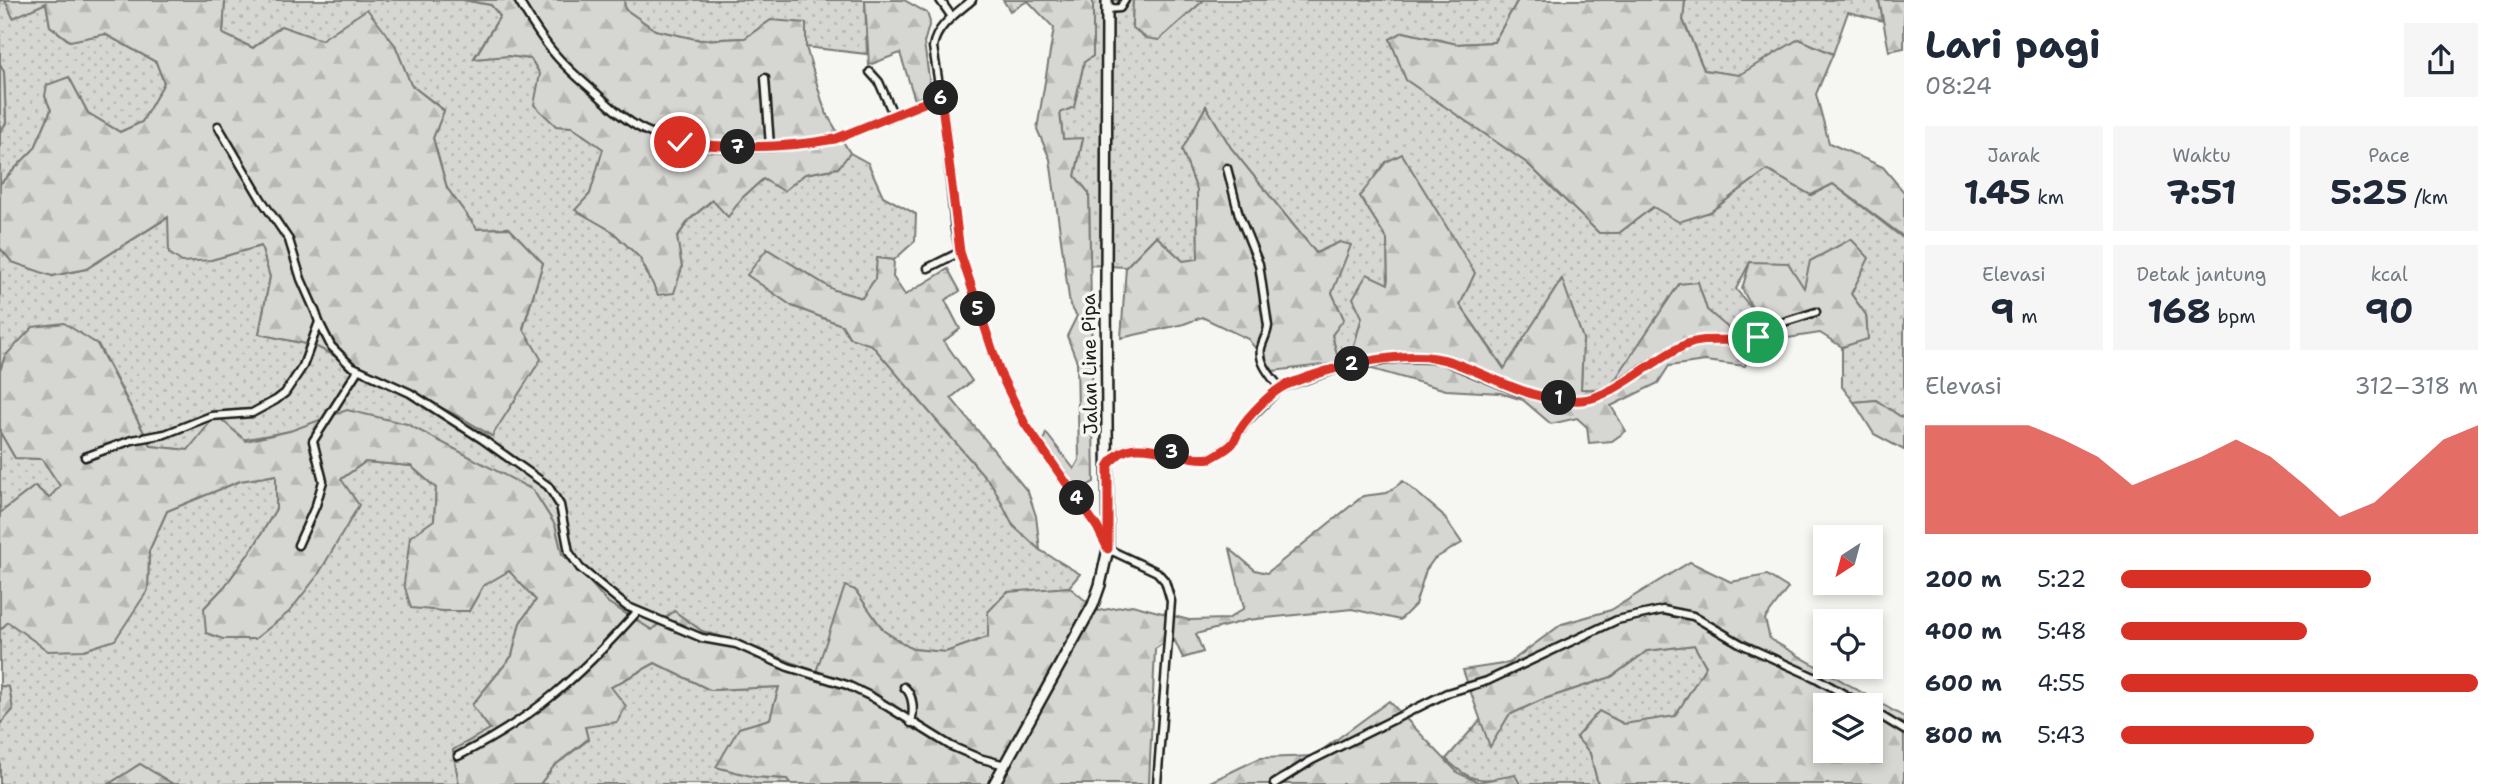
<!DOCTYPE html>
<html lang="id">
<meta charset="utf-8">
<style>
:root{--surface:#fff;--page:#f6f6f7;--text:#1f2937;--muted:#747a83;--accent:#d93025}
body{margin:0;font-family:"Shantell Sans",sans-serif;background:var(--page);color:var(--text);height:100vh;display:flex;flex-direction:column;font-size:26px;white-space:nowrap}
*{box-sizing:border-box;margin:0}
p{font-size:23px;color:var(--muted)}
.icon{flex:none;width:38px;height:38px;fill:none;stroke:currentColor;stroke-width:2;stroke-linecap:round;stroke-linejoin:round}
.map{position:relative;flex:1;overflow:hidden}
.sheet{display:flex;flex-direction:column;background:var(--surface);width:595px}
.sheet>*{flex:none}
.needle{width:46px;rotate:216deg}
.controls{position:absolute;left:1813px;top:525px;display:grid;gap:14px}
.controls a{display:grid;place-items:center;width:70px;height:70px;border-radius:0px;background:var(--surface);box-shadow:0 4px 10px #0003;font-size:35px}
.pin{position:absolute;display:grid;place-items:center;width:60px;height:60px;color:#fff;margin:-30px;border:4px solid #fff;border-radius:50%;box-shadow:0 2px 7px #0007}
.km{position:absolute;width:35px;height:35px;margin:-18px;border-radius:50%;background:#222;color:#fff;font-size:19px;line-height:35px;text-align:center}
.round{display:grid;place-items:center;flex:none;width:74px;height:74px;border-radius:0px;background:var(--page)}
.overview{display:flex;align-items:center;justify-content:space-between;height:119px;padding:0 21px}
h1{font-size:38px;font-weight:700;line-height:52px}
.metrics{display:grid;grid-template-columns:repeat(3,1fr);gap:10px;height:119px;padding:7px 21px}
.metrics div{display:grid;align-content:center;border-radius:0px;background:var(--page);text-align:center}
.metrics b{font-size:35px;font-weight:700}
.metrics small{font-size:19px;font-weight:400}
.metrics p{font-size:19px}
.chart{height:196px;padding:14px 21px}
.chart p{display:flex;justify-content:space-between}
.chart svg{width:100%;height:126px;margin-top:7px;fill:var(--accent);opacity:.7}
ul{padding:0 21px;list-style:none;font-size:23px}
li{display:grid;grid-template-columns:112px 84px 1fr;align-items:center;height:52px}
li i{height:18px;border-radius:9px;background:var(--accent)}
main{display:flex;flex:1;min-height:0}
.map>svg:first-child{display:block}
</style>
<main>
<div class="map">
<svg width="1904" height="784" viewBox="0 0 1904 784">
<defs>
<pattern id="grass-dots" width="8" height="8" patternUnits="userSpaceOnUse" patternTransform="scale(1.75)"><rect width="8" height="8" fill="#d6d6d2"/><path d="M2 2h.1M6 6h.1" fill="none" stroke="#b7b7b4" stroke-width="1.8" stroke-linecap="round"/></pattern>
<pattern id="forest-firs" width="22" height="20" patternUnits="userSpaceOnUse" patternTransform="scale(1.75)"><rect width="22" height="20" fill="#d6d6d2"/><path d="M5 1l3.5 6h-7zM16 11l3.5 6h-7z" fill="#b7b7b4"/></pattern>
</defs>
<rect width="100%" height="100%" fill="#f6f6f2"/>
<filter id="ink" filterUnits="userSpaceOnUse"><feTurbulence type="fractalNoise" baseFrequency=".0143" numOctaves="2"/><feDisplacementMap in="SourceGraphic" scale="14" xChannelSelector="R" yChannelSelector="G"/><feConvolveMatrix kernelMatrix="1 2 1 2 8 2 1 2 1" color-interpolation-filters="sRGB"/></filter>
<g filter="url(#ink)">
<g fill="url(#grass-dots)" stroke="#797977" stroke-width="2">
<polygon points="0,0 5,0 13,17 46,3 50,26 69,41 105,34 156,62 164,83 142,122 120,132 88,113 69,77 45,96 51,110 35,148 0,184 0,132 6,123 4,72 0,64"/>
<polygon points="225,0 463,0 491,5 500,16 474,58 508,56 531,59 540,74 556,126 572,127 604,149 590,194 576,210 612,231 640,258 649,279 682,268 677,238 689,220 713,200 728,216 742,198 763,179 784,190 805,174 838,168 850,153 868,163 883,196 916,214 915,241 894,260 878,258 875,279 863,298 834,290 767,249 792,306 842,325 850,338 872,345 993,486 1013,526 1040,550 1080,574 1069,587 1040,590 988,612 988,637 946,652 912,649 884,631 855,590 816,672 748,645 702,631 674,611 652,630 607,602 582,573 562,554 555,525 533,490 487,467 290,431 188,450 151,446 98,344 5,356 0,371 0,248 12,262 53,276 86,269 169,217 211,260 261,246 270,277 259,334 315,346 462,418 491,436 543,263 509,228 477,229 447,188 433,138 444,110 411,85 395,45 321,40 281,26 253,48 223,34"/>
<polygon points="624,0 865,0 867,54 806,47 806,24 771,20 745,38 700,40 655,30 625,9"/>
<polygon points="1093,0 1133,0 1132,27 1158,40 1204,0 1518,0 1494,42 1457,44 1404,32 1390,39 1406,79 1527,163 1599,233 1619,233 1653,207 1710,212 1767,170 1811,195 1833,184 1904,239 1904,419 1876,400 1854,402 1842,387 1842,347 1868,338 1866,315 1851,294 1804,289 1750,262 1736,289 1755,313 1733,333 1707,310 1698,282 1608,390 1581,389 1583,339 1561,280 1505,369 1460,305 1360,196 1387,239 1388,285 1362,317 1354,346 1365,367 1339,363 1332,335 1343,319 1332,293 1340,242 1316,253 1231,148 1206,106 1182,150 1197,190 1198,260 1183,261 1156,236 1126,267 1090,265 1089,193 1075,176 1083,139 1063,139 1060,112 1074,107 1084,62 1093,56"/>
<polygon points="1685,0 1879,0 1883,21 1848,12 1833,54 1799,39 1739,76 1704,70 1683,20"/>
<polygon points="0,432 15,458 42,459 61,486 49,498 35,486 0,513"/>
<polygon points="365,462 411,466 436,488 434,520 469,611 483,586 509,570 536,600 520,623 512,656 472,705 490,729 453,750 459,784 173,784 140,764 109,784 0,784 0,724 13,710 9,687 0,686 0,630 7,622 148,590 149,551 167,511 240,481 277,475 276,509 255,545 225,586 204,608 340,480"/>
<path d="M1694,645L1706,666L1675,717L1624,724L1600,712L1590,753L1598,784H1520L1515,776C1480,781 1472,784 1446,759L1481,719L1490,746L1509,715L1541,700L1611,677L1647,651Z"/>
<polygon points="655,663 710,690 779,687 770,719 739,728 755,777 787,779 791,784 540,784 554,766 588,740 585,727 611,687"/>
</g>
<g fill="url(#forest-firs)" stroke="#797977" stroke-width="2" fill-rule="evenodd">
<polygon points="5,0 225,0 223,34 253,48 281,26 321,40 367,9 395,45 411,85 444,111 433,138 447,188 477,229 509,228 543,263 523,328 541,359 492,436 462,418 315,346 259,334 270,277 261,246 211,260 182,262 169,253 168,217 86,269 52,276 12,262 0,248 0,184 35,148 51,110 45,96 47,85 69,77 88,113 120,132 142,122 164,83 156,62 105,34 70,41 50,26 46,3 13,18"/>
<polygon points="463,0 624,0 625,9 655,30 700,40 745,38 771,20 806,23 806,47 825,111 850,153 838,168 805,174 784,191 763,179 742,198 728,217 712,200 689,220 677,237 682,268 674,293 658,295 640,258 612,231 575,210 590,194 603,149 572,127 556,126 534,105 540,74 531,59 508,56 474,59 500,16 491,5"/>
<polygon points="865,0 904,0 927,13 930,22 924,43 931,92 915,100 900,53 869,65"/>
<polygon points="1003,0 1093,0 1093,56 1084,62 1074,107 1060,113 1063,139 1083,138 1075,176 1089,193 1094,482 1075,492 1043,442 1046,433 1074,469 1079,460 1077,362 1067,336 1077,316 1070,305 1050,159 1037,129 1054,28 1028,1 1010,11"/>
<polygon points="1133,0 1204,0 1159,40 1146,38 1132,27"/>
<polygon points="1518,0 1685,0 1683,20 1704,70 1739,75 1799,39 1833,54 1816,94 1829,143 1883,167 1904,192 1904,237 1833,184 1811,195 1767,170 1710,212 1679,222 1653,207 1619,233 1599,233 1527,163 1406,80 1390,39 1403,32 1457,44 1494,42"/>
<polygon points="1879,0 1904,0 1904,48 1889,51"/>
<polygon points="0,64 4,72 6,123 0,132"/>
<polygon points="1206,106 1231,148 1316,253 1340,242 1351,245 1332,293 1344,319 1332,335 1339,363 1273,371 1248,339 1202,317 1184,324 1121,338 1126,267 1156,236 1183,261 1198,259 1197,190 1182,150"/>
<polygon points="1402,154 1475,273 1460,305 1504,369 1562,279 1583,339 1581,389 1608,390 1679,284 1698,282 1707,310 1733,332 1755,313 1742,289 1750,262 1788,263 1804,288 1810,261 1851,239 1869,258 1851,294 1866,315 1868,339 1842,347 1820,333 1756,343 1745,366 1705,361 1669,366 1658,383 1611,406 1626,431 1612,441 1589,443 1587,427 1577,418 1551,424 1523,400 1500,393 1446,390 1365,367 1354,346 1362,317 1353,298 1367,274 1388,284 1387,239 1360,196 1386,162"/>
<polygon points="767,249 834,290 862,298 875,279 877,258 894,260 893,277 905,295 948,269 960,291 945,300 960,329 944,341 972,381 951,398 1028,492 1036,516 1040,550 1013,525 993,486 872,345 850,338 842,325 792,306 747,275"/>
<polygon points="64,323 97,344 151,446 188,450 216,415 246,441 290,431 347,410 407,424 533,490 555,525 562,554 582,573 607,602 652,630 674,611 702,631 748,645 816,672 845,586 855,590 884,631 912,649 946,652 988,637 988,612 1007,592 1069,587 1098,611 1132,605 1189,620 1228,619 1244,608 1230,549 1255,570 1267,573 1363,496 1387,493 1403,481 1442,514 1462,543 1434,559 1426,570 1415,605 1400,620 1352,609 1248,620 1196,634 1203,652 1183,658 1173,637 1155,649 1149,784 791,784 787,779 755,777 716,767 739,728 770,719 779,687 710,690 655,663 611,687 626,706 617,722 585,727 588,739 554,766 540,784 459,784 453,750 490,729 472,705 512,656 520,623 536,600 509,571 483,586 469,611 443,611 411,608 404,584 410,537 434,520 436,488 411,466 365,462 341,479 359,505 318,575 289,612 255,639 223,639 206,633 204,608 225,586 255,545 276,509 276,475 240,481 167,511 149,551 148,590 115,640 84,650 48,651 8,622 0,630 0,513 35,486 49,498 60,486 42,459 15,458 0,432 0,371 5,356 33,327"/>
<polygon points="1876,400 1904,419 1904,450 1874,434 1854,402"/>
<path d="M1690,562L1731,582L1767,575L1788,588L1765,619L1770,639L1904,717V784H1598L1590,753L1576,737L1599,711L1624,724L1675,716L1706,666L1694,645L1647,651L1611,677L1541,700L1509,715L1490,747L1463,670L1509,663L1562,624L1611,610ZM1825,705H1871V751H1825Z"/>
<polygon points="0,686 9,687 13,710 0,724"/>
<polygon points="1389,701 1458,773 1478,782 1515,775 1520,784 1206,784 1260,758 1314,756"/>
<polygon points="140,764 173,784 109,784"/>
</g>
<g fill="none" stroke-linecap="round" stroke-linejoin="round">
<defs>
<g id="minor">
<path d="M518,0C529,18 540,37 554,53C567,69 582,81 597,94C612,108 626,121 644,130C698,156 777,149 835,139L941,96"/>
<polyline points="940,0 952,17"/>
<path d="M972,0C957,13 936,26 933,47L944,117L955,230L960,252L1000,373L1025,424L1097,527L1108,549L1157,572L1165,581L1171,601L1170,614L1157,784"/>
<polyline points="1107,9 1120,8 1125,0"/>
<polyline points="870,72 879,82 893,114"/>
<polyline points="765,78 770,146"/>
<path d="M1227,168L1239,215L1259,264L1268,326C1267,335 1263,340 1261,348C1258,363 1272,377 1280,388"/>
<polyline points="928,268 960,252"/>
<polyline points="319,322 331,346 351,366 410,393 482,439 548,486 560,505 569,552 580,568 626,606 702,638 736,644 788,667 847,685 872,697 951,746 979,758 1005,765"/>
<polyline points="85,457 132,440 165,434 211,416 252,413 276,400 285,393 303,366 319,322 316,313 301,279 289,240 261,199 218,126"/>
<path d="M1109,465C1130,427 1180,463 1211,458L1230,446L1245,423L1280,388L1346,366L1401,358L1440,359L1520,392L1542,397L1582,400L1609,391L1652,363L1688,344L1707,340L1746,341L1784,322L1816,312"/>
<polyline points="298,545 316,505 323,481 313,441 358,370"/>
<path d="M904,687C914,695 914,711 911,723"/>
<polyline points="1871,710 1904,730"/>
<path d="M458,756C535,718 580,675 637,612"/>
<polyline points="1274,784 1312,760 1447,693 1487,681 1617,620 1663,610 1693,616 1741,644 1814,677 1863,705"/>
</g>
<polyline id="secondary" points="994,784 1093,605 1100,585 1108,549 1106,289 1107,0"/>
</defs>
<use href="#minor" stroke="#1c1c1c" stroke-width="11"/>
<use href="#secondary" stroke="#1c1c1c" stroke-width="14"/>
<use href="#minor" stroke="#f6f6f2" stroke-width="6"/>
<use href="#secondary" stroke="#f6f6f2" stroke-width="9"/>
</g>
</g>
<g fill="none" stroke-linecap="round" stroke-linejoin="round" filter="url(#ink)">
<defs>
<path id="route" d="M680,142C731,149 784,148 835,139L941,96L960,252L1000,373L1025,424L1097,527L1108,549V467C1130,427 1178,463 1211,458C1218,454 1228,449 1233,443C1236,438 1238,433 1240,429C1248,416 1272,391 1286,385C1328,368 1408,346 1452,362C1497,378 1532,403 1582,400C1612,398 1655,358 1685,345C1709,335 1734,345 1758,337"/>
</defs>
<use href="#route" stroke="#fff" stroke-width="14"/>
<use href="#route" stroke="#d93025" stroke-width="9"/>
</g>
<g text-anchor="middle" stroke-width="7" stroke-linejoin="round" paint-order="stroke">
<g font-size="19" fill="#1c1c1c" stroke="#f6f6f2">
<text transform="translate(1089 364) rotate(-91)" y="7">Jalan Line Pipa</text>
</g>
</g>
</svg>
<div class="controls">
<a><svg class="needle" viewBox="-14 -14 28 28"><path d="M0-13l5 13h-10z" fill="#e53935"/><path d="M0 13l5-13h-10z" fill="#747a83"/></svg></a>
<a><svg class="icon" aria-label="locate" viewBox="0 0 24 24"><circle cx="12" cy="12" r="6"/><path d="M12 2v4M12 18v4M2 12h4M18 12h4"/></svg></a>
<a><svg class="icon" aria-label="layers" viewBox="0 0 24 24"><path d="M12 4l9 5-9 5-9-5zM3 14l9 5 9-5"/></svg></a>
</div>
<div class="pin" style="left:1758px;top:337px;background:#1e9e55"><svg class="icon" aria-label="arrive" viewBox="0 0 24 24"><path d="M6 21V4h12l-3 4 3 4H6"/></svg></div>
<div class="pin" style="left:680px;top:142px;background:#d93025"><svg class="icon" aria-label="check" viewBox="0 0 24 24"><path d="M5 12l5 5 9-10"/></svg></div>
<b class="km" style="left:1559px;top:398px">1</b>
<b class="km" style="left:1352px;top:364px">2</b>
<b class="km" style="left:1172px;top:452px">3</b>
<b class="km" style="left:1077px;top:498px">4</b>
<b class="km" style="left:978px;top:309px">5</b>
<b class="km" style="left:941px;top:98px">6</b>
<b class="km" style="left:738px;top:147px">7</b>
</div>
<section class="sheet">
<div class="overview"><div><h1>Lari pagi</h1><p>08:24</p></div><a class="round"><svg class="icon" aria-label="share" viewBox="0 0 24 24"><path d="M12 15V3M7 8l5-5 5 5M5 13v7h14v-7"/></svg></a></div>
<div class="metrics">
<div><p>Jarak</p><b>1.45<small> km</small></b></div>
<div><p>Waktu</p><b>7:51</b></div>
<div><p>Pace</p><b>5:25<small> /km</small></b></div>
</div>
<div class="metrics">
<div><p>Elevasi</p><b>9<small> m</small></b></div>
<div><p>Detak jantung</p><b>168<small> bpm</small></b></div>
<div><p>kcal</p><b>90</b></div>
</div>
<div class="chart"><p><span>Elevasi</span>312–318 m</p>
<svg viewBox="0 0 160 44" preserveAspectRatio="none"><path d="M0 44V6L10 6L20 6L30 6L40 11L50 17L60 27L70 22L80 17L90 11L100 17L110 27L120 38L130 33L140 22L150 11L160 6V44z"/></svg>
</div>
<ul>
<li><b>200 m</b>5:22<i style="width:70%"></i></li>
<li><b>400 m</b>5:48<i style="width:52%"></i></li>
<li><b>600 m</b>4:55<i style="width:100%"></i></li>
<li><b>800 m</b>5:43<i style="width:54%"></i></li>
</ul>
</section>
</main>
